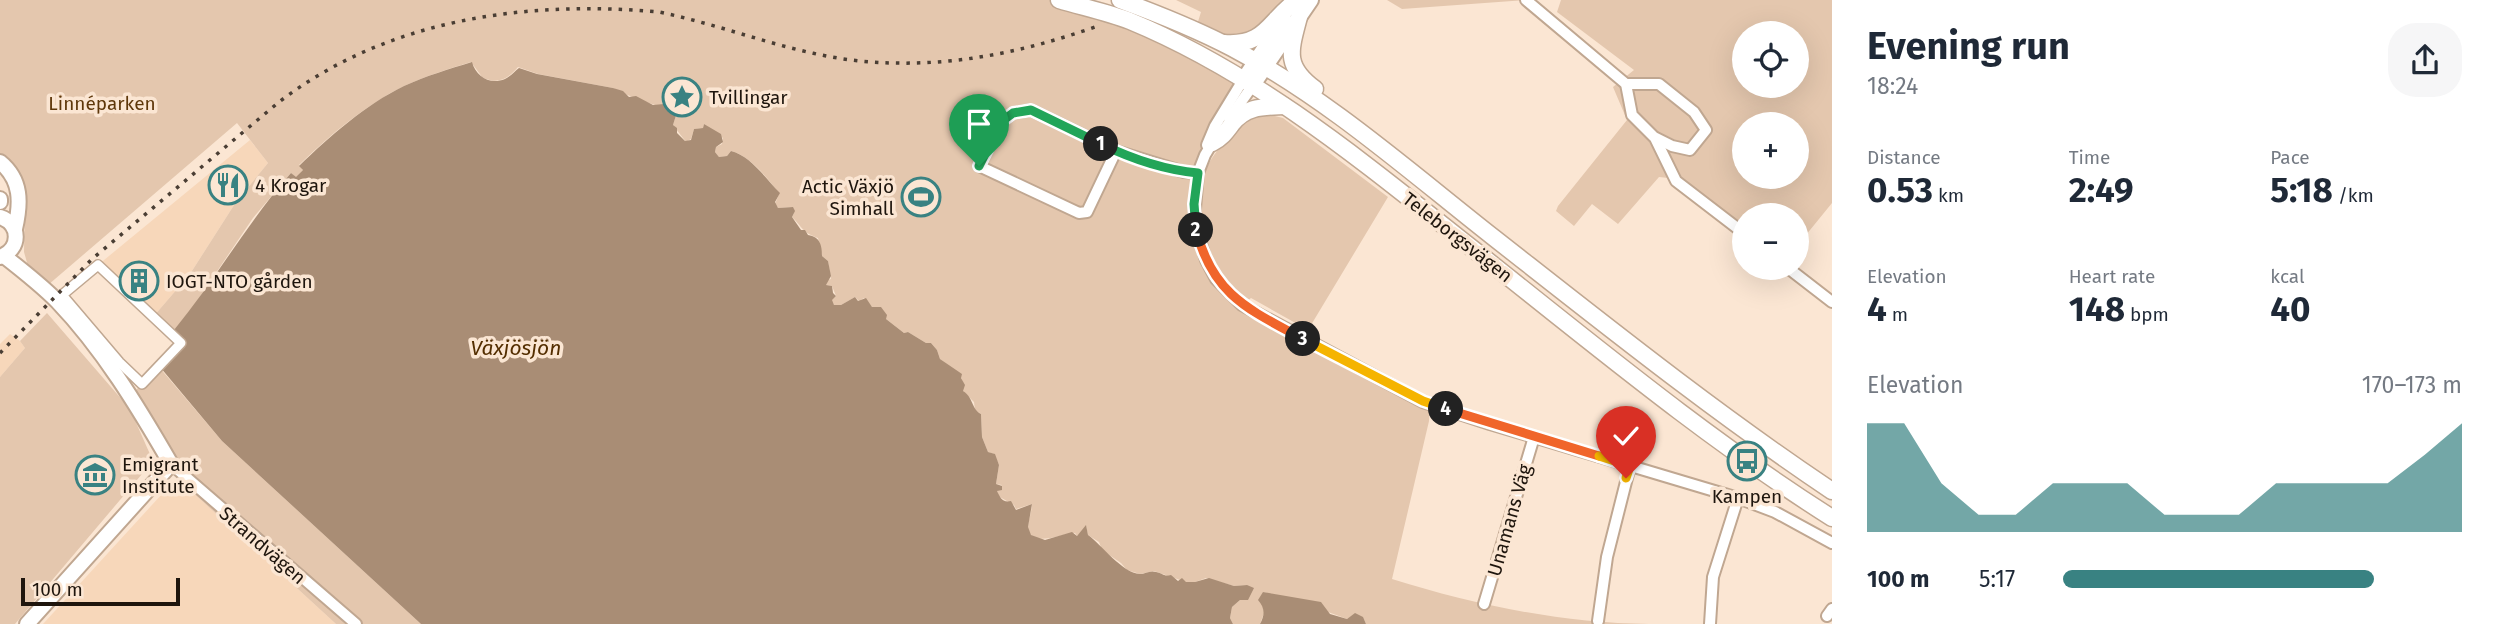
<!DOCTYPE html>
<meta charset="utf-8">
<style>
:root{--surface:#fff;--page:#f6f6f7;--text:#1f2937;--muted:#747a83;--accent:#398282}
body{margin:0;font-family:"Fira Sans",sans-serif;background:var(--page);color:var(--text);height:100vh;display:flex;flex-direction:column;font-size:26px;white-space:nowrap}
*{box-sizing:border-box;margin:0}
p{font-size:23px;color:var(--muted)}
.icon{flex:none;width:38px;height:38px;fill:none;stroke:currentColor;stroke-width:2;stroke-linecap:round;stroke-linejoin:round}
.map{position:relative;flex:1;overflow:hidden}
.sheet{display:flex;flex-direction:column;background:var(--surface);width:665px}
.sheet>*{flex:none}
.buttons{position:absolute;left:1732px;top:21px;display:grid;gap:14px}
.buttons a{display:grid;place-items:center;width:77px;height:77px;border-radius:50%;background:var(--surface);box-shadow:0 7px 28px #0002;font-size:35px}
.scale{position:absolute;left:21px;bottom:18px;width:159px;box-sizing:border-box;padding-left:7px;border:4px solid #1e150d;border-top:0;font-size:19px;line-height:24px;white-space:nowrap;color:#1e150d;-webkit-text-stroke:5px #fbe6d3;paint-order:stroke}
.pin{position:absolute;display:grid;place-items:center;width:60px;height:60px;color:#fff;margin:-72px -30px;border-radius:50% 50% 50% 0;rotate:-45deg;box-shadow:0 0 7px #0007}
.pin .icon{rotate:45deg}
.km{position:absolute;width:35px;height:35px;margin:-18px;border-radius:50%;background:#222;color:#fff;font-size:19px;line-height:35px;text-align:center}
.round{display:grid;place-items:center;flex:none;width:74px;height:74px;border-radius:28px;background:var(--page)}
.head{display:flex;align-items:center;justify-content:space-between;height:119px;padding:0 35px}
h1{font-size:38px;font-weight:700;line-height:52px}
.figures{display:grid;grid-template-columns:repeat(3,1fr);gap:10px;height:119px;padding:7px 35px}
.figures div{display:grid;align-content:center}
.figures b{font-size:35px;font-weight:700}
.figures small{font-size:19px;font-weight:400}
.figures p{font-size:19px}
.chart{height:196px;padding:14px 35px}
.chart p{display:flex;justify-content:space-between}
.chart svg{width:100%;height:126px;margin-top:7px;fill:var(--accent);opacity:.7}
ul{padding:0 35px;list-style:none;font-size:23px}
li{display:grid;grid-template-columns:112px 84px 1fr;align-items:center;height:52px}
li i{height:18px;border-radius:9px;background:var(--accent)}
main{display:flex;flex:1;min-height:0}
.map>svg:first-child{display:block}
</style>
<main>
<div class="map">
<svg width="1832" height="624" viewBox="0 0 1832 624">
<rect width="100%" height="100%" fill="#fbe6d3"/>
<g fill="#f7d7ba">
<polygon points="250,140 268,163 236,202 190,274 153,317 98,265"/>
<polygon points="10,334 20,341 25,348 0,377 0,344"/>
<polygon points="189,489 336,624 43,624 162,494"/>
</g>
<g fill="#e4c7ae" fill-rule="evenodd">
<path d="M0,0H1059L1128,21L1253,85L1198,173L1199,241L1229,294L1430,404L1429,421L1392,579C1475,605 1562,623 1649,624H1366L1364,620L1355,614L1347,619L1290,598L1263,592L1264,613L1260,624H1233L1230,618L1232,607L1240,600H1248L1247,585L1234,586L1206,578L1195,582H1186L1154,571L1140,574L1127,570L1121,563L1102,550L1099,542L1088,535L1086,526L1077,536L1075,533C1063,533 1030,549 1028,528C1028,521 1032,511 1032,504L1016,509L1014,505L998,496L997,491L1002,485L996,484L999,465L994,454L988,452L982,437L981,414L975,410L974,402L963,391V383L959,372L958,373L940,359L937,350L931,343H926L908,332L904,333L886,319V315L880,307H872L864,298L859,301L855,297L841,305H834L831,300L836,296L832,286L826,285L827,280L831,279L828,261L822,256L818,238C802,232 803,228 792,217L794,213L793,207L778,208L775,204L779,194C768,178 749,155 731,151L727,156L719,157L715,152L716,147L722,144L723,138L704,124L703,128L694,129L691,139L686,142L673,125L677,111C661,100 662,108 652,104C638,99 625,95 613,88L538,74L518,67C508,79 497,85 482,77L471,62C448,69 426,76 404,86C365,105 330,135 299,165L303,170L296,178L291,173L253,218L195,304L171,334L153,317L190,274L236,202L268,163L237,123L48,285L28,266L24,252L25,198L5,158L0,153Z"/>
<polygon points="1176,0 1283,0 1264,26 1234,42 1197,25 1201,12"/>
<polygon points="1387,0 1527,0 1402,9"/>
<path d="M1561,0H1832V203L1797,246V215H1745V231L1678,179L1659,177L1618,224L1592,204L1574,226L1556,211L1558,206L1627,120L1613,87L1634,70L1557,12ZM1745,33H1797V86H1745ZM1745,124H1797V177H1745Z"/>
<path d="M1263,113L1283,118L1388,197L1308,330L1251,298L1246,302C1232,288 1215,275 1207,257C1197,230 1196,182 1212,158C1216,152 1221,146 1225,141C1237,127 1245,118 1263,113Z"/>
<polygon points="47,313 130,409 153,461 15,624 0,624 0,377 25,348 20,341"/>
<polygon points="159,367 222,441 421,624 336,624 189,489 172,464 133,393"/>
</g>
<g fill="#a98d75">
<path d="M472,62C476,77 490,85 505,79C511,76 515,71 519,68L537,74L613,88L623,91L629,97L636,96L653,105L664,104L677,112L673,125L677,128V133L685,141L691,140L694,129L703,128L704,124L721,134L723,142L716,147L715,152L719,157L727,156L731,151C751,156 765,178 780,193L775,202L778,208L793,207L795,211L792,217L801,230H805L808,235C820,237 822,245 822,256L828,261L831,276L826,285L832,286L833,293L836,296L832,300L834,305H841L855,297L858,301L866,298L872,307H881L887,315L886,319L904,333L908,332L926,343H931L937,350L940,359L962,374L961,378L965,385L963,391C974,398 971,409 981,414L982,437L988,452L995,454L999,465L996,484L1002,486V490L997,491C1000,497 1002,503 1011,501L1016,510L1032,504L1028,527L1031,535L1045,540L1072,532L1077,536L1086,525L1088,535C1102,545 1122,573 1140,574C1145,574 1150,570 1156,572C1163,573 1163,577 1171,575L1178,581L1182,578L1186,582H1195L1209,578L1234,586L1247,585L1254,588L1248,600H1240L1232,607L1230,618L1233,624H421L222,441L160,367L182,342L174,330C216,279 247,223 291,173L296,177L303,170L299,166C330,136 365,105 404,86C426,76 449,69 472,62Z"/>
<path d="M1263,592L1321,602L1330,614L1347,619L1355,613L1363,617L1366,624H1260C1265,615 1265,608 1258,600Z"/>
</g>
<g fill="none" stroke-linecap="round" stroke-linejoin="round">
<defs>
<polygon id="pedestrian" points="98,265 181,343 142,384 119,362 62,295"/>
<g id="minor">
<polyline points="1526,0 1626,84 1632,115 1655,138 1676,181 1745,234"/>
<polyline points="1626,84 1659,84 1694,112 1706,130 1690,150 1672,146 1656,138"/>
<polyline points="1229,119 1253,85"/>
<polyline points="1214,140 1205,155 1198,173 1194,221 1206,260 1216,279 1242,305 1423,402 1490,424 1738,498 1775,512 1832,543"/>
<polyline points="1207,145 1215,126 1243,80"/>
<polyline points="1116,151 1031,110 1013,113 1001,122 979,166 1079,213 1087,212 1116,151 1184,172 1198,173"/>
<polyline points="1788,268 1832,302"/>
<polyline points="171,464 356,624"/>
<polyline points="1484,604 1534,437"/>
<polyline points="1827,616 1832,609"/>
<polyline points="1598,621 1607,557 1630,466"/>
<polyline points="1710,624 1713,577 1738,498"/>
</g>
<g id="tertiary">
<polyline points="1243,80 1284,18"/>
<polyline points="1253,85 1311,0"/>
<path d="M0,162C22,180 21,203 15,229"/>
<polyline points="0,199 0,202"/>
<path d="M0,217C21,224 21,249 0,257"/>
<path d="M4,256C22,270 41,285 57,301C103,349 138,407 171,464L27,624"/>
</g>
<g id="secondary">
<path d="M1059,0C1082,7 1107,12 1130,21C1256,73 1362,161 1468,245C1587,339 1704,437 1832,518"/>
<path d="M1120,0C1158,14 1196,29 1232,48C1327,98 1409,171 1493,237C1604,324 1714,412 1832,491"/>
<path d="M1299,17C1290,51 1284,66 1315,89"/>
<path d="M1224,43C1266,46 1268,21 1296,1"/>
<path d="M1212,143C1222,138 1226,132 1232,124C1246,106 1263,107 1284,106"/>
</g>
</defs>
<use href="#pedestrian" stroke="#c0a791" stroke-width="12"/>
<use href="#minor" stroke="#c0a791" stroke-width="14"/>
<use href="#tertiary" stroke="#c0a791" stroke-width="18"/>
<use href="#secondary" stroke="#c0a791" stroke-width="19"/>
<use href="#pedestrian" stroke="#fff" stroke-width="9"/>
<use href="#minor" stroke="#fff" stroke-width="10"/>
<use href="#tertiary" stroke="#fff" stroke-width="14"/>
<use href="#secondary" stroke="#fff" stroke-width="16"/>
<path stroke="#4a3e34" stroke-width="3.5" stroke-dasharray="3.5 7" stroke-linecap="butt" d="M0,353L92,259L279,102C387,19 526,0 659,12C727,26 791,54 860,61C942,69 1018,54 1095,27"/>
</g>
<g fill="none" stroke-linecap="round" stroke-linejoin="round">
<defs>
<polyline id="split-1" points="979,166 1001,122 1013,113 1031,110 1101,144"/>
<path id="split-2" d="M1101,144C1130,158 1165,170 1198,173L1194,204L1196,230"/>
<path id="split-3" d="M1196,230C1213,295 1248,309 1303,339"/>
<polyline id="split-4" points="1303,339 1423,401 1446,409"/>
<polyline id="split-5" points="1446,409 1599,456"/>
<polyline id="split-6" points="1599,456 1630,466 1626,478"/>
</defs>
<use href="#split-1" stroke="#fff" stroke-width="14"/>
<use href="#split-2" stroke="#fff" stroke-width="14"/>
<use href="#split-3" stroke="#fff" stroke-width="14"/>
<use href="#split-4" stroke="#fff" stroke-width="14"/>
<use href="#split-5" stroke="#fff" stroke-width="14"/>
<use href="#split-6" stroke="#fff" stroke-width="14"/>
<use href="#split-1" stroke="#22a559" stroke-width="9"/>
<use href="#split-2" stroke="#22a559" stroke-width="9"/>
<use href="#split-3" stroke="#f0652b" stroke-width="9"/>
<use href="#split-4" stroke="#f5b400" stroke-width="9"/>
<use href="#split-5" stroke="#f0652b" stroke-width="9"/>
<use href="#split-6" stroke="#f5b400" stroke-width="9"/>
</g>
<defs>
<symbol id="sight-ring" viewBox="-11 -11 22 22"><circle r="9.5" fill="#fbe6d3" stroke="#398282" stroke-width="1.5"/><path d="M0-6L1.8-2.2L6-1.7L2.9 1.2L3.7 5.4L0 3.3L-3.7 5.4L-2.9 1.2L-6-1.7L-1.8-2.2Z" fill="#398282"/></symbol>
<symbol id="restaurant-ring" viewBox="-11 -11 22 22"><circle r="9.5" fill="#fbe6d3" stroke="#398282" stroke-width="1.5"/><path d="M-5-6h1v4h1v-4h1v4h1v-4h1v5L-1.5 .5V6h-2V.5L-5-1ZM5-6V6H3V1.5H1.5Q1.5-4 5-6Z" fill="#398282"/></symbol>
<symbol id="stadium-ring" viewBox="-11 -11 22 22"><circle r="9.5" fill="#fbe6d3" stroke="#398282" stroke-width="1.5"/><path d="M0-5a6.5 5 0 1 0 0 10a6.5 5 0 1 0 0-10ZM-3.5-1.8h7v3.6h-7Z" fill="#398282"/></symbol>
<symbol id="building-ring" viewBox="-11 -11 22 22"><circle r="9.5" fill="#fbe6d3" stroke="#398282" stroke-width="1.5"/><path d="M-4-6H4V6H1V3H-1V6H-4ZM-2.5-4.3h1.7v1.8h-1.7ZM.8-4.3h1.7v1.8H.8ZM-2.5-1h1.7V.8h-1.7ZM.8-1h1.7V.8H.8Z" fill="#398282"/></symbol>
<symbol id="bus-ring" viewBox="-11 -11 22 22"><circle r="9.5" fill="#fbe6d3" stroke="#398282" stroke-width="1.5"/><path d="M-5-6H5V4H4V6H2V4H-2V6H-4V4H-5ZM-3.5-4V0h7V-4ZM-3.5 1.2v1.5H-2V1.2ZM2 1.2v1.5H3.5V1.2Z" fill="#398282"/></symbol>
<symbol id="museum-ring" viewBox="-11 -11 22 22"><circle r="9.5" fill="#fbe6d3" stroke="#398282" stroke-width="1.5"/><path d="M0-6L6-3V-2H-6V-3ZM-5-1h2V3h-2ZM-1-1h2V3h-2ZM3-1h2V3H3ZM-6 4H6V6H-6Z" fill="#398282"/></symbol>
</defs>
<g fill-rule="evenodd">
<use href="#sight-ring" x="660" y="75" width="44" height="44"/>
<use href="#restaurant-ring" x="206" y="163" width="44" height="44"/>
<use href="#stadium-ring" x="899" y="175" width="44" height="44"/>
<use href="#building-ring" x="117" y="259" width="44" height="44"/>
<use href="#bus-ring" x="1725" y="439" width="44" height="44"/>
<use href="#museum-ring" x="73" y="453" width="44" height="44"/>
</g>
<g text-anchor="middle" stroke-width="7" stroke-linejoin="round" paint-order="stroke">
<g font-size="19" fill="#1e150d" stroke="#fbe6d3" text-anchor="start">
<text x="709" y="104">Tvillingar</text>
<text x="255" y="192">4 Krogar</text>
<text x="894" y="193" text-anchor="end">Actic Växjö<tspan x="894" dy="22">Simhall</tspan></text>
<text x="166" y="288">IOGT-NTO gården</text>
<text x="122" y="471">Emigrant<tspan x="122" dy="22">Institute</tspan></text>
<text x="1747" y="503" text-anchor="middle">Kampen</text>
</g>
<g font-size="19" fill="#5e370a" stroke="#fbe6d3">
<text x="102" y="110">Linnéparken</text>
</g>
<g font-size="19" fill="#1e150d" stroke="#fbe6d3">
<text transform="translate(1458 237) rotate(38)" y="7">Teleborgsvägen</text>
<text transform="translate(1509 520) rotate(-74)" y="7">Unamans Väg</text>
<text transform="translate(263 545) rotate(41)" y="7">Strandvägen</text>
</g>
<g font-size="21" font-style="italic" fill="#542e00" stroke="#fbe6d3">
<text x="516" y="355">Växjösjön</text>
</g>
</g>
</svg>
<div class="buttons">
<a><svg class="icon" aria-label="locate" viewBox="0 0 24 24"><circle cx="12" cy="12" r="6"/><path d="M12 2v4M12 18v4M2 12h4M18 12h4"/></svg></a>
<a>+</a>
<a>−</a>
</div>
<div class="scale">100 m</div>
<div class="pin" style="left:979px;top:166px;background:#1e9e55"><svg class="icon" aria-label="arrive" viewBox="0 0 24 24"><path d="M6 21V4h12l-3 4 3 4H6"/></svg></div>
<div class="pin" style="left:1626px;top:478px;background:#d93025"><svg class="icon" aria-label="check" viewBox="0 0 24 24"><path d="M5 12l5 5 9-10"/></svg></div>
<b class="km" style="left:1101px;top:144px">1</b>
<b class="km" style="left:1196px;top:230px">2</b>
<b class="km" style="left:1303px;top:339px">3</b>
<b class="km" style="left:1446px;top:409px">4</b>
</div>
<section class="sheet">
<div class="head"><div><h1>Evening run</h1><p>18:24</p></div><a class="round"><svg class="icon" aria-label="share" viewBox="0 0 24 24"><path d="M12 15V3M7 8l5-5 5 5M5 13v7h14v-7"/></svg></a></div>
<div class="figures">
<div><p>Distance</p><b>0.53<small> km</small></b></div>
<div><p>Time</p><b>2:49</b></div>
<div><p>Pace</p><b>5:18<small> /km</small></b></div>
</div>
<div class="figures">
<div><p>Elevation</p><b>4<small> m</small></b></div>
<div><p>Heart rate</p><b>148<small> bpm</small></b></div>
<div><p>kcal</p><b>40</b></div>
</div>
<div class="chart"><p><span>Elevation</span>170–173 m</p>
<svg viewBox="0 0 160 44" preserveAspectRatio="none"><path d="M0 44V6L10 6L20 27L30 38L40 38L50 27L60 27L70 27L80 38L90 38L100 38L110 27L120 27L130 27L140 27L150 17L160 6V44z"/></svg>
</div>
<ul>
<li><b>100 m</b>5:17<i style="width:78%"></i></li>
</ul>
</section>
</main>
